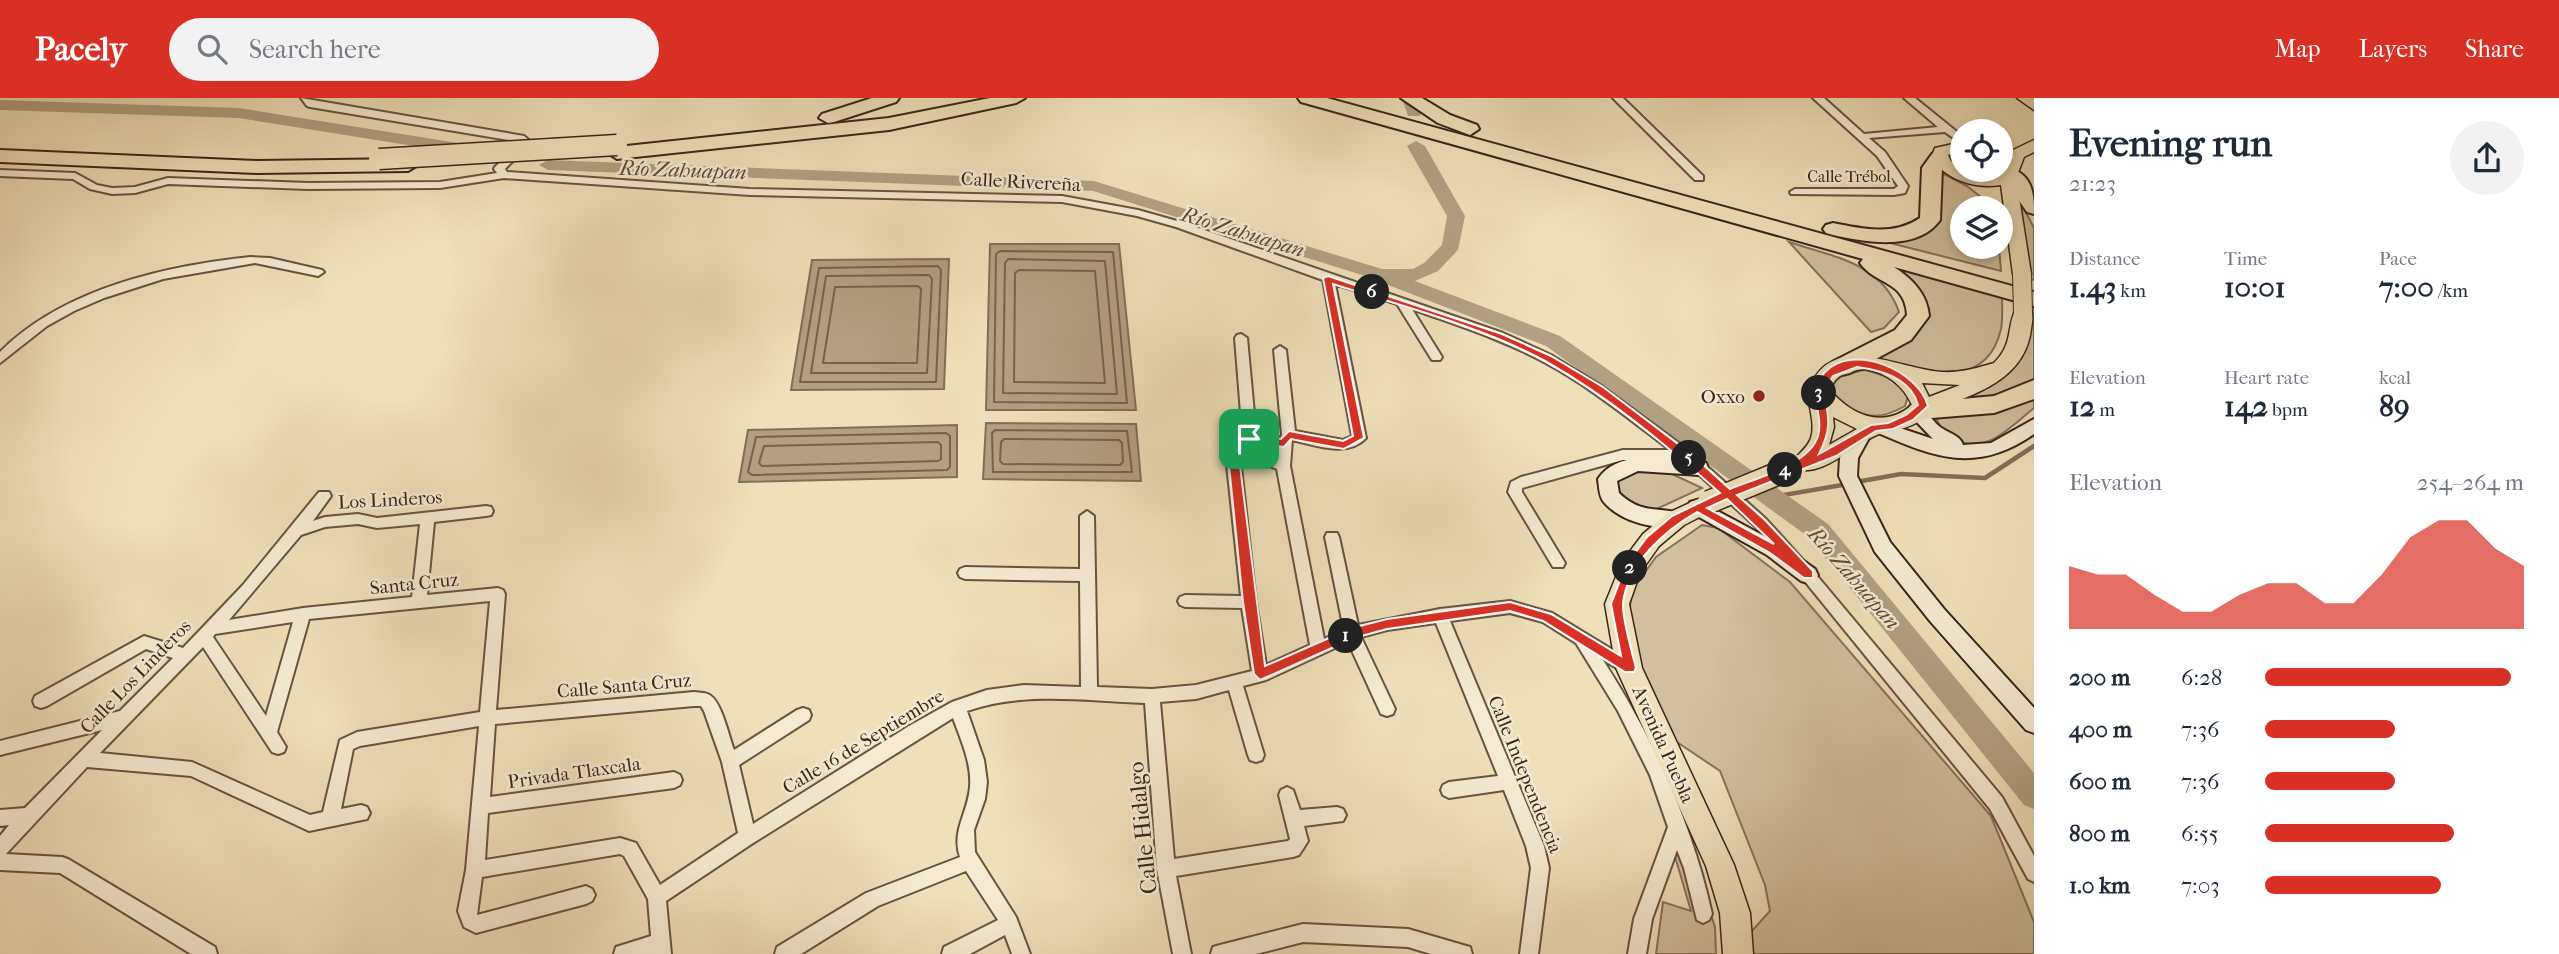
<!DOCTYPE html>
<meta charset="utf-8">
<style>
:root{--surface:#fff;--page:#f2f2f3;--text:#1f2937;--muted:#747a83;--accent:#d93025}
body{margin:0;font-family:"IM FELL French Canon",serif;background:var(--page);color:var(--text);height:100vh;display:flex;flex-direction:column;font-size:26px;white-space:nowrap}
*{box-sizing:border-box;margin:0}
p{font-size:23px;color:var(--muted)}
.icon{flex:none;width:38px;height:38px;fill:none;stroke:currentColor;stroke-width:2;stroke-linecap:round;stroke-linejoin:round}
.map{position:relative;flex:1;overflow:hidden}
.side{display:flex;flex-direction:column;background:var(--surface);width:525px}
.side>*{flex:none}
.buttons{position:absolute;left:1950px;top:21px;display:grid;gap:14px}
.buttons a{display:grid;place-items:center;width:63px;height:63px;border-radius:50%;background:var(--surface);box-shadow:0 4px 10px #0003;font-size:35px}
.pin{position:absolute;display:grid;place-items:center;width:60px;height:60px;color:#fff;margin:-30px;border-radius:14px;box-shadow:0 4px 10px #0006}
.km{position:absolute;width:35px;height:35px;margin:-18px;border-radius:50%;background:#222;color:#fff;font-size:19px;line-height:35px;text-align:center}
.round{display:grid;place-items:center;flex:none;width:74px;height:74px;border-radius:37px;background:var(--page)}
.overview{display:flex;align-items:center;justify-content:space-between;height:119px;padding:0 35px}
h1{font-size:38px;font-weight:700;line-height:52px}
.metrics{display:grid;grid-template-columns:repeat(3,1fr);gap:10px;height:119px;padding:7px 35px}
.metrics div{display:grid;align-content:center}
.metrics b{font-size:30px;font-weight:700}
.metrics small{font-size:19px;font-weight:400}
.metrics p{font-size:19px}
.chart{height:196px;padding:14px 35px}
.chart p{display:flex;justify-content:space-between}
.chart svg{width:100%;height:126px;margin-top:7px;fill:var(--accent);opacity:.7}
ul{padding:0 35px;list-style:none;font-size:23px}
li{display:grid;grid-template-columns:112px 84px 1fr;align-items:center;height:52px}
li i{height:18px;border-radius:9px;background:var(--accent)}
header{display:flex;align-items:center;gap:42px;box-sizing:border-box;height:98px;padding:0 35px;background:var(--accent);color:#fff}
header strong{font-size:33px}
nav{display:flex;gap:38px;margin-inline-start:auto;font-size:24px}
.search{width:490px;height:63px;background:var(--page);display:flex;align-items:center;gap:18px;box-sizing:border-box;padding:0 24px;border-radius:38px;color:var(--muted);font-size:26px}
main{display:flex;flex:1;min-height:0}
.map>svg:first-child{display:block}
</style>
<header>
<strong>Pacely</strong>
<div class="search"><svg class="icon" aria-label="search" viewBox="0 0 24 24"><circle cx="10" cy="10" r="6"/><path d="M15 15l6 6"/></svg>Search here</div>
<nav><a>Map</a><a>Layers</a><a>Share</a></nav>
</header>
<main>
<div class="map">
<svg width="2034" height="856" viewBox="0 0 2034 856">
<rect width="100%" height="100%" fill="#eee0b9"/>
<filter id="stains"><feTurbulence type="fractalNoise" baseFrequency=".00286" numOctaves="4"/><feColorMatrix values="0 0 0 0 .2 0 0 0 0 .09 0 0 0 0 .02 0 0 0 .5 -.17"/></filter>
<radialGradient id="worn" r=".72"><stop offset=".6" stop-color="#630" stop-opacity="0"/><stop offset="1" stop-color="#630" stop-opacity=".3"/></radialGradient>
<g fill="#d0c09e" stroke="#86725b" stroke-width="2">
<polygon points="1938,73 1967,88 1991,107 1992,110 1962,110 1962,149 1999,149 2001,173 1886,144 1915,139"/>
<polygon points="2016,95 2034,130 2034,182 2026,180"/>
<path d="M1789,144C1834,159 1882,165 1899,214L1884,230L1871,234Z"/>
<path d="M1886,166L2002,199C2002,210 2003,220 2001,231C1985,300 1914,269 1867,259L1922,222Z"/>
<path d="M2034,208V281C2018,303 1989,300 1964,303L1995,283L2032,218Z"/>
<path d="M1864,272C1884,276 1896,282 1908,298L1905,308C1877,324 1864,318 1837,308L1828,287L1843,277Z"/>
<path d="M2034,299V310C2011,328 1983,361 1953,339C1945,333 1938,329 1936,318L2010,310Z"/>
<polygon points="1638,372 1672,376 1702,390 1650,414 1619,401 1616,383"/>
<polygon points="1702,427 1718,430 1790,484 1991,718 2034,824 2034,856 1751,856 1751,834 1770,813 1765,787 1720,673 1665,636 1638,563 1628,524 1632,492 1656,459"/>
<polygon points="1671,745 1696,768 1715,829 1716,856 1656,856 1663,804 1691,813"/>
</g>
<g fill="#b1a082" stroke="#826e58" stroke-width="2">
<polygon points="990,146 1119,146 1136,312 986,312"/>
<polygon points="949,161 944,291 791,292 812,162"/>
<polygon points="986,325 1136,326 1141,383 983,381"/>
<polygon points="957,327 957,379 739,384 748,332"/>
</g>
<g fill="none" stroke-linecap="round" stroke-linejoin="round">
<g stroke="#76624d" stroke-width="2">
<polygon points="1000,153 1113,154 1127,305 994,304 996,156"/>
<polygon points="1008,161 1105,163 1117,296 1003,295 1005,165"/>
<polygon points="938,168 941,172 936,284 800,284 819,170"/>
<polygon points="1019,172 1095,173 1105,285 1014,284 1015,175"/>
<polygon points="929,177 932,181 927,275 811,275 826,178"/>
<polygon points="918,188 921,191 917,265 823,265 835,189"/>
<polygon points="995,332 1127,333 1132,374 993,374 992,335"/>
<polygon points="946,335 950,338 950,369 947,372 752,377 748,374 756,339"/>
<polygon points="1004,341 1119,342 1122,345 1123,364 1120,367 1003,366 1000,363 1001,344"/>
<polygon points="938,344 941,347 941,361 938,363 762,368 759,365 764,348"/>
</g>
<g stroke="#826e58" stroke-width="4.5">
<polyline points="1856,384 1901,376 1985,380 2034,348"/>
<polyline points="1772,399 1848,386"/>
</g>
<g fill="#b1a082" fill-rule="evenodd">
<polygon points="1402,0 1418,0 1423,8 1420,18 1408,18"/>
<polygon points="0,2 239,10 458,45 467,50 458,55 239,20 0,12"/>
<polygon points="1416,43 1425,48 1465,118 1458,152 1438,173 1415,183 1560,238 1828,426 2034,675 2034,711 2024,707 1810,440 1546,248 1365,178 1093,93 548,72 539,67 548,62 1094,83 1382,171 1413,171 1424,165 1442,147 1447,118 1407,48"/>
</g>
<defs>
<g id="street">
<path d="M301,0L524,38L531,44L505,71L507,74L750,91L1062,98L1138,112L1184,125L1503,235L1551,257L1603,289L1691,354L1766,421L1813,473L2002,699L2034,758V784L2028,781L1990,711L1803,481L1756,429L1683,362H1623L1522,390V394L1565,465L1563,469H1553L1508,394L1511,384L1521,379L1623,352H1670C1629,321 1588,287 1542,263C1501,241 1456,227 1412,211L1442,259L1440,262H1432L1397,206L1335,186L1366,340C1347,360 1315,347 1292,342L1290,368L1324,541L1344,532L1325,439L1327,435H1337L1339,439L1358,527L1440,511L1510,503L1552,515L1634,565L1637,570L1634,575L1629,577L1603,562C1653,640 1692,725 1712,816L1709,822L1703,825L1697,822L1684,770L1677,752L1652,821L1646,856H1628L1634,821L1668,729L1650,677L1618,613L1576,545L1543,524L1510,515L1450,523L1544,748L1549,770L1538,856H1520L1531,770L1526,748L1504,692L1449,700L1443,697L1441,692L1443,687L1449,684L1498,678L1436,525L1387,532L1361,539L1395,611L1393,616L1387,618L1381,616L1348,544L1266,582L1243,588L1264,657L1262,662L1256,664L1250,662L1248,657L1229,592L1196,601L1160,604L1174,761L1288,743L1290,741L1279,697L1281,692L1287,689L1293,692L1300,712L1337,709L1343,711L1346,717L1343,723L1304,728L1308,743L1299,757L1293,759L1176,778L1191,856H1173L1157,771L1145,605C1086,603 1023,593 967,613L984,662L987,684L985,701L974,732L975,754L1016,819L1030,856H1012L1005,837L970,856H942L944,849L998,822L966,773L878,808L801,856H775L777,849L866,795L960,759C951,733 968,715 970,689C972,666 961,642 953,620L753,745L666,803L671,856H614L616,849L651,838L648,801L624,758L620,756L482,779L477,817L586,788L592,791L595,797L592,803L586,806L476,835L464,829L458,813L466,772L479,628L360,648L353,651L341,711L361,707L367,709L370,715L367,721L309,733L191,678L87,669L6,756L62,759L68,761L215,849L217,856H191L60,775L0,772V738L9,727L0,728V712L25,710L102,632L0,657V643L120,613L173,560L146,551L47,608L41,610L35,608L33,603L35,598L144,538L183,550L243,487L319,394H329L331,398L313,423L325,419L358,416L377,420L486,408L491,409L493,413L491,417L486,418L434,424L427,497L498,490L503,492L505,496L496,612L694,594C700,595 706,594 711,598C722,606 729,639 734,652L797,612L803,610L809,612L811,617L809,622L739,667L753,726L909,628L952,604L987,592L1024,587L1081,589L1080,483L965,481L960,479L958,475L960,471L965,469L1080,471V418L1087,413L1094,418L1097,589L1152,591L1196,587L1252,573L1242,510L1185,509L1180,507L1178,503L1180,499L1185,497L1241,498L1227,367L1244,353L1235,240L1237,237L1241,236L1247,240L1256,337L1280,340L1282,337L1274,252L1280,248L1286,252L1295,333L1343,342L1352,338L1323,182L1176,129L1137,118L1062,104L750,97L504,80L440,90L308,91L168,86L135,95L112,96L90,91L73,81L0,78V72L75,75L97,87L112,90L135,89L168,80L308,85L440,84L497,75L494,71L495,69L520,44L310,9L307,8ZM1257,347L1277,349V360L1257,352ZM1252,361L1277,371L1310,547L1266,567L1256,504L1241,369ZM358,426L377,430L420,426L412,499L303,510L229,522L301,437L325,429ZM490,503L480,614L357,634L340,642L323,714L310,717L192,664L100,655L203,549L272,654L278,656L284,654L286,649L277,634L309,521ZM293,524L266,618L213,539L215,536ZM694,608H701L704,613L722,664L738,735L660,787L636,745L620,740L485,762L488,715L674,690L680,687L682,682L680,677L674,674L490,699L495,626Z"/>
<polygon points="1613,0 1623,0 1703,78 1703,82 1695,82"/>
<polygon points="1813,0 1824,0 1864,36 1938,29 1904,0 1915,0 1962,38 1962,46 1945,34 1869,40 1885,54 1908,88 1905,95 1894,97 1791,96 1790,94 1795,91 1894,91 1898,88 1877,58"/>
<path d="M250,159L270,160L322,172L324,174L318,178L255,165L163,181L104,200L74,213L47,228L0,265V254C63,191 164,168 250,159Z"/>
<polygon points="1303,826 1408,831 1463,847 1470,849 1472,856 1431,856 1408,849 1303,844 1256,856 1211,856 1213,849 1220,847"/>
</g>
<g id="secondary">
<path d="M1917,309C1928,312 1931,322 1940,329C1948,335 1960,337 1963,347L1991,345L2034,321V336C1977,376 1935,360 1876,334L1873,330L1876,326L1882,324L1933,341L1908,315Z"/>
<polygon points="1860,334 1866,335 1869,340 1858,360 1857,378 1890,444 1944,511 2034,610 2034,635 2026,632 1930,523 1875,454 1839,378 1840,360 1854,335"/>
<path d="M1638,359H1663L1706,365L1708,370L1706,375L1699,377L1638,373L1617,383L1619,395C1642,417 1657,408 1683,416L1686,421L1683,426C1658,434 1620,424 1603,403C1599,397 1599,388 1598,381C1607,367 1621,363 1638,359Z"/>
<polygon points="1697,402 1781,447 1815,471 1818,477 1815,483 1808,485 1801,483 1767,457 1690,414 1688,409 1690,404"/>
</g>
<g id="primary">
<polygon points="2017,0 2034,0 2034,12"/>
<path d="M2034,42V54L2024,59L2016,80L2031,176L2022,182L2013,176L2001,87C1974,91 1947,82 1931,60L1935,50L1962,44V54L1948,57L1951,63L1975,77L1998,78L2011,53Z"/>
<path d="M2023,209L2030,211C2034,217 2032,224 2031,231C2025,282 1975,296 1934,312C1928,314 1924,321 1918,324C1906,331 1895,332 1882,335C1857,342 1825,380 1795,371L1792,365C1797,356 1808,350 1811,340C1817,322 1804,303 1811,287C1834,233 1902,272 1942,274C1960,275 1977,270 1994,265C2014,245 2006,230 2016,211ZM1866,271C1887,275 1903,287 1912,307C1884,331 1852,318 1830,292C1835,276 1850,272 1866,271ZM1922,285L1960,287L1929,299ZM1833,319L1857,331L1829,347L1834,329Z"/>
<polygon points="1709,396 1717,398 1720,404 1717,410 1684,427 1659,448 1640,475 1629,506 1642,570 1734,767 1750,815 1753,856 1723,856 1720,815 1706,768 1616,570 1605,506 1622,464 1643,436 1668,415"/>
</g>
<g id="highway">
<polygon points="872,0 899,0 896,4 834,24 828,25 819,20 822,16"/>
<polygon points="990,0 1025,0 1016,5 889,32 617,61 608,55 617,49 889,20"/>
<path d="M1298,0H1327L2034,194V208L1894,169C1912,181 1927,195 1929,218L1911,242L1850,275L1842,277L1834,275L1830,269L1834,263L1895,232L1907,217C1905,182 1875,187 1860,165L1863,161L1301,4Z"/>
<polygon points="1401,0 1422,0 1450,17 1477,27 1479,31 1470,37 1438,25"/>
<polygon points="0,52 257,63 408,61 418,67 408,73 257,75 0,64"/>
<path d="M1939,54L1949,60L1942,70L1940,122C1917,154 1865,144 1833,137L1826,135L1823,131L1826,127L1833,125C1864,131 1893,138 1920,120L1922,70L1932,56Z"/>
<path d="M2011,71C2033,77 2034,98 2034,116L2027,114L2001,77Z"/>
<polygon points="2034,282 2034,301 1994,315 1919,321 1911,319 1907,313 1911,307 1919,305 1994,298"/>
</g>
</defs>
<use href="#street" stroke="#685340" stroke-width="4"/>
<use href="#secondary" stroke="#3b2418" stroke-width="4"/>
<use href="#primary" stroke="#3b2418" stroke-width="3"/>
<use href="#highway" stroke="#3b2418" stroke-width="4"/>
<use href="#street" fill="#f4ebd2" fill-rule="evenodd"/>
<use href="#secondary" fill="#f4ebd2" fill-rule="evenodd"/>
<use href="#primary" fill="#eee0b9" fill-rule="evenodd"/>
<use href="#highway" fill="#eee0b9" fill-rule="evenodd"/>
<defs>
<polyline id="primary-bridge-far1" points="2022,176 2023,215"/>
<polyline id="primary-bridge" points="1709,404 1796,368"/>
<polyline id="highway-bridge" points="379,61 617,47"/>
</defs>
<use href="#primary-bridge-far1" stroke="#3b2418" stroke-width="20" stroke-linecap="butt"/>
<use href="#primary-bridge" stroke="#3b2418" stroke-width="25" stroke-linecap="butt"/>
<use href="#highway-bridge" stroke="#3b2418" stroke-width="23" stroke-linecap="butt"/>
<use href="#primary-bridge-far1" stroke="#eee0b9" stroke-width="18"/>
<use href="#primary-bridge" stroke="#eee0b9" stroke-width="22"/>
<use href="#highway-bridge" stroke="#eee0b9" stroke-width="20"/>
</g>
<path fill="#d93025" stroke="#fff" stroke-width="2" fill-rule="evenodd" d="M1328,178L1502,236L1551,258L1603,289L1690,355L1730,391C1756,380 1809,367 1818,338C1822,324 1816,307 1814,293C1817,287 1820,279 1825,274C1853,244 1919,273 1928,308L1913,322L1893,331L1876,333L1836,358L1737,397L1765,422L1813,473V480H1804L1770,455L1697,414C1665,432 1628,465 1623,505C1622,521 1632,553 1636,570L1634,574H1625L1543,523L1510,513L1387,531L1354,540L1260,582L1254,576L1243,504L1229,367L1246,354L1244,341L1249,337L1281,341L1289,333L1343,343L1353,338L1323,180ZM1333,186C1401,208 1483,229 1545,263C1609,299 1666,347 1720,395L1672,418L1647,439L1626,467L1611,506L1621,558L1551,516L1510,504L1387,521L1352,530L1265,568L1240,368L1255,358V345L1284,349L1291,341L1344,351L1364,340ZM1857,269C1881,272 1911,280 1918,307L1906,317L1888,325L1871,327L1819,356C1832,331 1829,320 1824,293L1833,278ZM1727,401L1774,446L1707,410Z"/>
<circle fill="#8f2418" stroke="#f4ebd2" stroke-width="2.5" cx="1759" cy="298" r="7"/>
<g text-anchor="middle" stroke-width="5" stroke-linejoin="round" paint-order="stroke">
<g font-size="16" fill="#3b2418" stroke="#f4ebd2">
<text x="1849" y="84">Calle Trébol</text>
</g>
<g font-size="19" fill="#3b2418" stroke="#f4ebd2">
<text transform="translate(1021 83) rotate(3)" y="7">Calle Rivereña</text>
<text transform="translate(390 401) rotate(-3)" y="7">Los Linderos</text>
<text transform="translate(414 485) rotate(-6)" y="7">Santa Cruz</text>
<text transform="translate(135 578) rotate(-46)" y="7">Calle Los Linderos</text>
<text transform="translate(624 587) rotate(-5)" y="7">Calle Santa Cruz</text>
<text transform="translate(863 643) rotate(-31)" y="7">Calle 16 de Septiembre</text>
<text transform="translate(1664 646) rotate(66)" y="7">Avenida Puebla</text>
<text transform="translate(574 674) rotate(-8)" y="7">Privada Tlaxcala</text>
<text transform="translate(1526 676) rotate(68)" y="7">Calle Independencia</text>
</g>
<g font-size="19" fill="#3b2418" stroke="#f4ebd2" text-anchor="end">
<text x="1745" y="305">Oxxo</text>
</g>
<g font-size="21" font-style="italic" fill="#5e4938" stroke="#f4ebd2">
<text transform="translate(683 72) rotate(2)" y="7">Río Zahuapan</text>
<text transform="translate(1243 134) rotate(17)" y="7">Río Zahuapan</text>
<text transform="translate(1854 480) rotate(49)" y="7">Río Zahuapan</text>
</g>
<g font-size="23" fill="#3b2418" stroke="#f4ebd2">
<text transform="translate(1142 730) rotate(-96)" y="8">Calle Hidalgo</text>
</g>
</g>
<rect width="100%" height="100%" filter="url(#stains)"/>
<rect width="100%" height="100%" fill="url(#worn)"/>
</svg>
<div class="buttons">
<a><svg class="icon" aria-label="locate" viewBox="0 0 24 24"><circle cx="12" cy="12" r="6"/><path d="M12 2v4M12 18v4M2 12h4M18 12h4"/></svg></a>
<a><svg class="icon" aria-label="layers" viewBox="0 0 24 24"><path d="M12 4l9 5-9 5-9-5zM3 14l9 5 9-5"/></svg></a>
</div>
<div class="pin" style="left:1249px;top:341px;background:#1e9e55"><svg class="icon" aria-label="arrive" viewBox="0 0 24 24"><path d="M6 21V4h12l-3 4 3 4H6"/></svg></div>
<b class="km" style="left:1346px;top:538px">1</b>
<b class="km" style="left:1630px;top:470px">2</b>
<b class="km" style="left:1819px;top:295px">3</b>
<b class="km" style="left:1785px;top:372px">4</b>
<b class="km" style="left:1689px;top:360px">5</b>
<b class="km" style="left:1372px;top:194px">6</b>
</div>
<section class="side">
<div class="overview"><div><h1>Evening run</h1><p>21:23</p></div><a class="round"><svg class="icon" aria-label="share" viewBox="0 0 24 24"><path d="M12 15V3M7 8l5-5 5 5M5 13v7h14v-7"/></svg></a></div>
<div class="metrics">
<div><p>Distance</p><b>1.43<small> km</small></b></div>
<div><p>Time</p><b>10:01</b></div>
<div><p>Pace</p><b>7:00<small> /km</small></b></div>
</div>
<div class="metrics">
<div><p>Elevation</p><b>12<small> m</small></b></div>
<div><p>Heart rate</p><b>142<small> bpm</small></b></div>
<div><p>kcal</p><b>89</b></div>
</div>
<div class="chart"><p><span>Elevation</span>254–264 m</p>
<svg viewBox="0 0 160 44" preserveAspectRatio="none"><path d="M0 44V22L10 25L20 25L30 32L40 38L50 38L60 32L70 28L80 28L90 35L100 35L110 25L120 12L130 6L140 6L150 16L160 22V44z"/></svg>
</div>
<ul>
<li><b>200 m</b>6:28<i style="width:95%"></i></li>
<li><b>400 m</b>7:36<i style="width:50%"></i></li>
<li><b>600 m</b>7:36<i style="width:50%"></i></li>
<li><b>800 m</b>6:55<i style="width:73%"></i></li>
<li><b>1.0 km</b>7:03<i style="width:68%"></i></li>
</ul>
</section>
</main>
